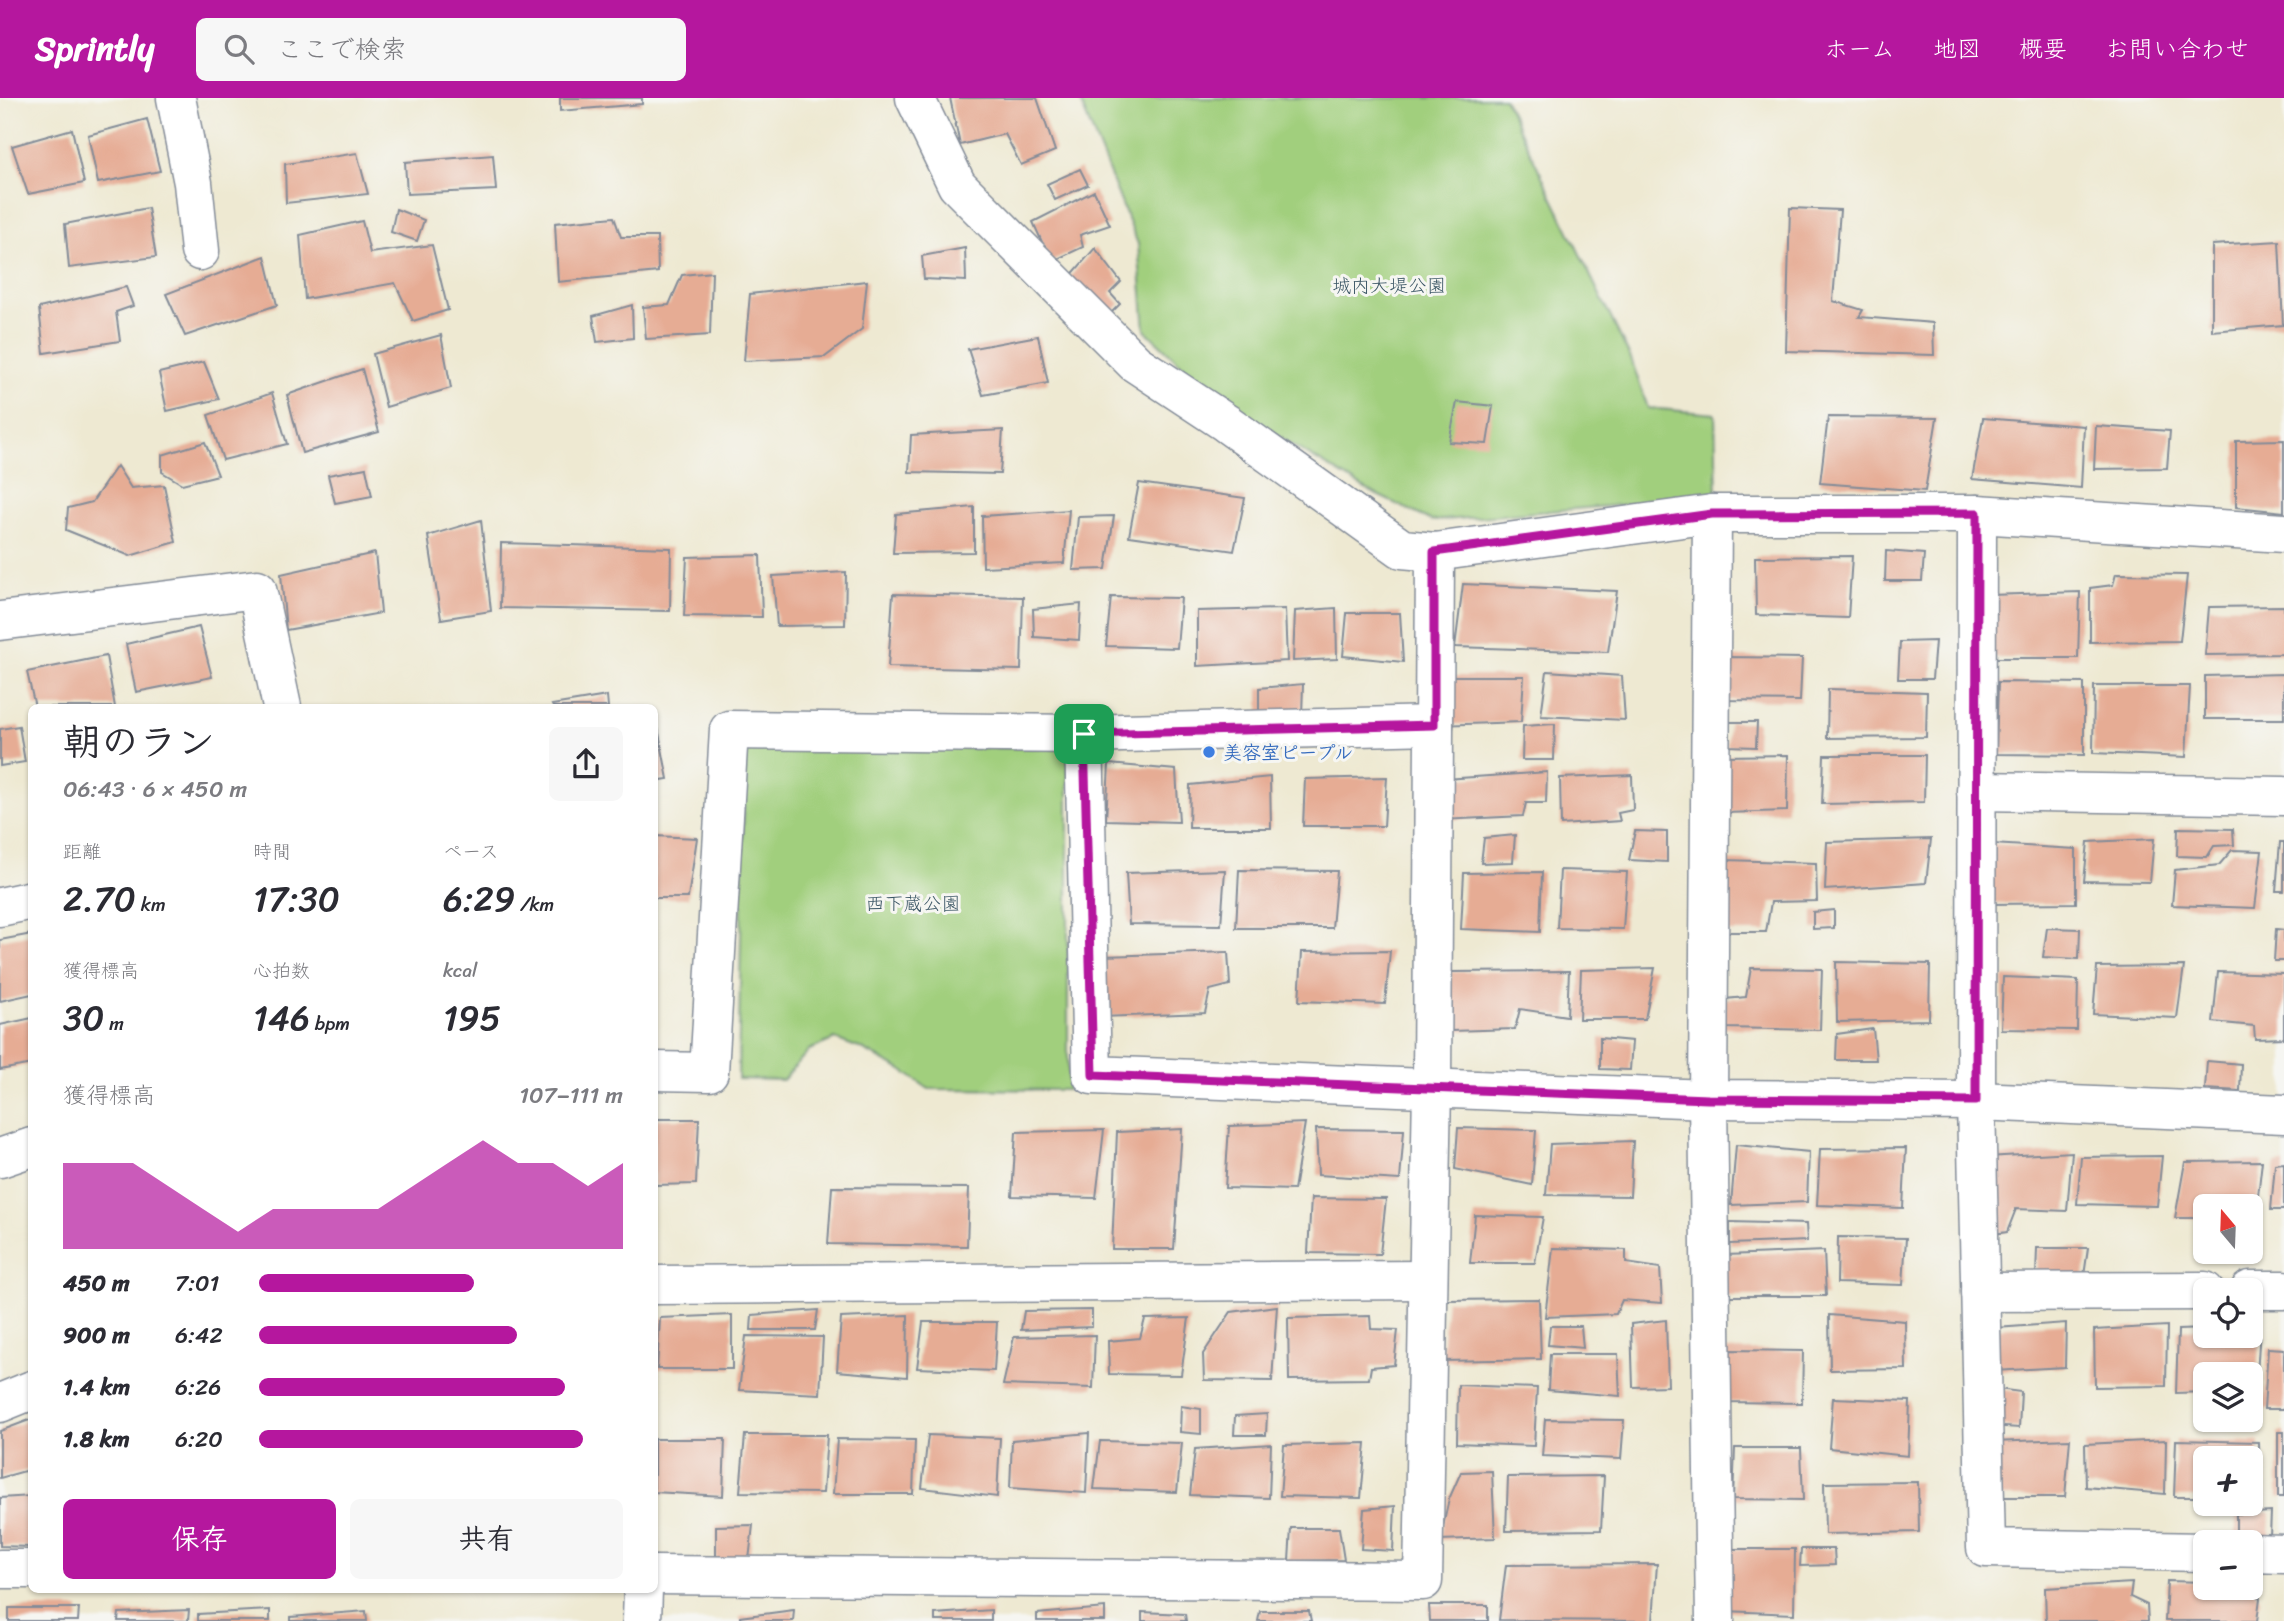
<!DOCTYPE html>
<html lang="ja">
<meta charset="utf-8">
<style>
:root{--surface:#fff;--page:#f7f7f7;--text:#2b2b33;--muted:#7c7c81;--accent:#b5179e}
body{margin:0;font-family:Sriracha,"Klee One",sans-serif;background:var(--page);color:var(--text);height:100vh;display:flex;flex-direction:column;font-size:26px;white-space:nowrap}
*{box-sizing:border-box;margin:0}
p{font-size:23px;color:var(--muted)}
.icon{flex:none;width:38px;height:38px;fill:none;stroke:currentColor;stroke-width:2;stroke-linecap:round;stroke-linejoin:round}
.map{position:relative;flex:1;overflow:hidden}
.side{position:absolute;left:28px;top:606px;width:630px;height:889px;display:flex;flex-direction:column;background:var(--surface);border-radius:10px;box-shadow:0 2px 5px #0004}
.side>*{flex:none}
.needle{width:46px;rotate:341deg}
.fabs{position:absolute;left:2193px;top:1096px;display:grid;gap:14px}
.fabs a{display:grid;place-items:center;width:70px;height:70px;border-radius:10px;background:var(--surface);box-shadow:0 2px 5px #0004;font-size:35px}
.pin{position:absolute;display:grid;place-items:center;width:60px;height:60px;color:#fff;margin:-30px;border-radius:14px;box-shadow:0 4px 10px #0006}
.round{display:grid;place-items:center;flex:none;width:74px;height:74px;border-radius:10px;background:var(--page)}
.headline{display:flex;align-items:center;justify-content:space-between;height:119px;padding:0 35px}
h1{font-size:38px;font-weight:600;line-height:52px}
.figures{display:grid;grid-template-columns:repeat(3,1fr);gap:10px;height:119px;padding:7px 35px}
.figures div{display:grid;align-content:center}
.figures b{font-size:35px;font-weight:600}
.figures small{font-size:19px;font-weight:400}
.figures p{font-size:19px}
.chart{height:196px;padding:14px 35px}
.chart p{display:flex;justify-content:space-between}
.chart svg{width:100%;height:126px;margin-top:7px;fill:var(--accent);opacity:.7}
.action{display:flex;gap:14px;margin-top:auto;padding:14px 35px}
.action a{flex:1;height:80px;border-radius:10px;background:var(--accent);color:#fff;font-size:28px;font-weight:600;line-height:80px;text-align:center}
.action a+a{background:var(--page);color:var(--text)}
ul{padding:0 35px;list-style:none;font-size:23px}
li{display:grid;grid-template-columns:112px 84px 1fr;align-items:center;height:52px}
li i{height:18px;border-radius:9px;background:var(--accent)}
header{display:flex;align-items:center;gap:42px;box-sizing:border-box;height:98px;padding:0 35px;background:var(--accent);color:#fff}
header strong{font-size:33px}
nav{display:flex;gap:38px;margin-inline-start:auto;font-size:24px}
.search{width:490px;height:63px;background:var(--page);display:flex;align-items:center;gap:18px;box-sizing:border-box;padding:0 24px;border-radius:10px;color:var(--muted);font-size:26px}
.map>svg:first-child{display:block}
</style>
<header>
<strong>Sprintly</strong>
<div class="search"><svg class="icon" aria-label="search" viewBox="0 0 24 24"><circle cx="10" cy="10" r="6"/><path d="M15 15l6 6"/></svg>ここで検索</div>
<nav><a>ホーム</a><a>地図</a><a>概要</a><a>お問い合わせ</a></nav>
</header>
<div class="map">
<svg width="2284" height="1523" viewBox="0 0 2284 1523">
<rect width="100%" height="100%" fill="#f6f6f2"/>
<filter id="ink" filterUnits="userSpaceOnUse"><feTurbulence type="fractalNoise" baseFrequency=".0143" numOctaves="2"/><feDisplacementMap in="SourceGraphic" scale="14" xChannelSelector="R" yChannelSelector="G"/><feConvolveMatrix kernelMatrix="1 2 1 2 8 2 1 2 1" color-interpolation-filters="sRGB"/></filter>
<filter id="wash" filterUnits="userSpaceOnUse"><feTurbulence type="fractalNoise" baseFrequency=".00686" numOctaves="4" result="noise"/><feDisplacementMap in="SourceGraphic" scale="28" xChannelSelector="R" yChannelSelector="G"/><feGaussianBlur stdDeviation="1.57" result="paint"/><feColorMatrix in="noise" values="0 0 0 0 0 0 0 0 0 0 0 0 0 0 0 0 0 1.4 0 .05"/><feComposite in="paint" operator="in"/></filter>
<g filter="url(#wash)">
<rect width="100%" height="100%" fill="#eee9d2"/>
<g fill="#a1cf7d" stroke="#5e7f6e" stroke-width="2">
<polygon points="1079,0 1504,0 1631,261 1648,310 1715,316 1717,399 1432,423 1369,393 1254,324 1190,275 1145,232 1138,146"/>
<polygon points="745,649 1068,650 1068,992 929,991 900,971 862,951 835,941 809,952 783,982 738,981"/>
</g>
<g id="blocks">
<g fill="#e6ac94">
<polygon points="560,0 642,0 642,6 560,13"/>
<polygon points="950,0 1037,0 1055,53 1021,67 1005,36 960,47"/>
<polygon points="147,21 160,73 98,85 88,37"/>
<polygon points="72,31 84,85 28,96 12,48"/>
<polygon points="357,55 368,96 286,105 285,66"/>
<polygon points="493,57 496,92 407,96 405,64"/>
<polygon points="1080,71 1088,87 1055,102 1047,86"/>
<polygon points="1094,93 1110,127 1080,137 1083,149 1051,164 1033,124"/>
<polygon points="148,110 156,159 69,170 65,126"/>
<polygon points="1790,110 1840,112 1833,203 1863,212 1859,219 1933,225 1934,257 1786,253"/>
<polygon points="396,111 424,122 417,143 391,134"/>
<polygon points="614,119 621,139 657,139 658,174 558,184 555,125"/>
<polygon points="362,123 370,155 432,147 448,212 413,223 395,185 305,201 300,137"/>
<polygon points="2279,143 2283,227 2212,233 2212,147"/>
<polygon points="965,150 966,183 924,181 922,158"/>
<polygon points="1095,150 1121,184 1110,195 1120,206 1105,221 1068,181"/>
<polygon points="265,158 277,207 185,238 166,196"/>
<polygon points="712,174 710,237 646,241 643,209 669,207 682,177"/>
<polygon points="867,183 862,231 825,259 744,263 750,196"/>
<polygon points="126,189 133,208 116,214 120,243 44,255 39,210"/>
<polygon points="632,207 633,240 597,244 593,218"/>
<polygon points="441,237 451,290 386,309 373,256"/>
<polygon points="1038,238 1048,285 983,297 968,251"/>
<polygon points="204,264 219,301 167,313 159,275"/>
<polygon points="362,271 379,334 302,355 287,297"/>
<polygon points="272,295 287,346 223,362 208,317"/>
<polygon points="1457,304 1493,308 1487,346 1449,344"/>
<polygon points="1828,319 1937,320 1925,393 1820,385"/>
<polygon points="1983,320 2084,328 2081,390 1972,381"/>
<polygon points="2096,328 2170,333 2167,370 2094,371"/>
<polygon points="1003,332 1000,376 909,374 911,337"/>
<polygon points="2284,342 2284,414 2236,409 2236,343"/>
<polygon points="205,344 218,377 182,386 162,374 162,357"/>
<polygon points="117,368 131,390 164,387 176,444 130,458 66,432 68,410 92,404"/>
<polygon points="366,370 372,398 335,405 328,377"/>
<polygon points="1139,385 1245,400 1234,453 1129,438"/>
<polygon points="974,409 974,454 893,455 896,416"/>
<polygon points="1069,412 1064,465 983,469 982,418"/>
<polygon points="1114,418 1106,471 1073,472 1078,419"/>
<polygon points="481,422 491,513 441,521 428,438"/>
<polygon points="501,445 671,450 670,513 500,510"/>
<polygon points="1886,453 1924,456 1922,483 1885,483"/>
<polygon points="375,455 381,515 286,532 281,476"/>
<polygon points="760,457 762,519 684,518 687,459"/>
<polygon points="1852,458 1848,520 1756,517 1755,459"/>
<polygon points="846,474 845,527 777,528 773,478"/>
<polygon points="2116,476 2187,477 2180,543 2090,544 2090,490 2113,487"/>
<polygon points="1463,486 1617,493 1608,554 1455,549"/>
<polygon points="2080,494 2078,560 1989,560 1990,497"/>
<polygon points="893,496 1023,499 1021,572 888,569"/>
<polygon points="1111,499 1181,500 1177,550 1106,548"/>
<polygon points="1081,506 1079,542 1034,539 1033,511"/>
<polygon points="2284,508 2284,556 2205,557 2209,509"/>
<polygon points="1336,510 1337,561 1293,563 1295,513"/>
<polygon points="1285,511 1287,563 1197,568 1197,513"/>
<polygon points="1347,515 1400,515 1403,564 1343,558"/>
<polygon points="199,529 212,579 136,594 126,546"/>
<polygon points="1935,543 1932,581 1898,581 1900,544"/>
<polygon points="106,558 115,609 35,609 27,574"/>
<polygon points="1726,559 1802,560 1800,603 1722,602"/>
<polygon points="1547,573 1622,578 1625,622 1541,618"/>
<polygon points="2284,576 2284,621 2205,621 2205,578"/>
<polygon points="1443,578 1524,578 1521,624 1439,627"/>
<polygon points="1998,584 2084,585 2084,657 1996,656"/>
<polygon points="1303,586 1302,618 1259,621 1259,590"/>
<polygon points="2094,588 2190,588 2186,659 2093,655"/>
<polygon points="1828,591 1927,594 1926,639 1827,640"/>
<polygon points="607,598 608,609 553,609 552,607"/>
<polygon points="1729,624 1757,624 1756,649 1727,648"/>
<polygon points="1555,626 1554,662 1522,662 1523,628"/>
<polygon points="19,628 25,664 0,668 0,631"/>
<polygon points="654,630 658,630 668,681 654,683"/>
<polygon points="1788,657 1787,713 1725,715 1725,658"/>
<polygon points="1824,657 1925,657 1924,704 1822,706"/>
<polygon points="1109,666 1176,672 1179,724 1106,722"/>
<polygon points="1547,674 1546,705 1526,705 1523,718 1441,722 1445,681"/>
<polygon points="1632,677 1633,712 1618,715 1620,723 1561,727 1560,680"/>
<polygon points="1270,679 1271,730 1189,730 1190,687"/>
<polygon points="1387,679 1384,728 1303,728 1305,681"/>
<polygon points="2178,730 2233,731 2234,747 2214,748 2207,759 2177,758"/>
<polygon points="1635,733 1667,734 1667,764 1629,762"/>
<polygon points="1515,737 1513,764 1481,765 1484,740"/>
<polygon points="654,738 697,740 688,800 654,800"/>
<polygon points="1931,741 1926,785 1825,792 1827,744"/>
<polygon points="2154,741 2150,784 2084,783 2088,744"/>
<polygon points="2280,744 2284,744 2284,793 2276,793"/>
<polygon points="1992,746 2076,751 2076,805 1989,806"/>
<polygon points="2232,752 2262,753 2255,810 2172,807 2175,772 2219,767"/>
<polygon points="1726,762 1816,765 1817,803 1771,804 1766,834 1724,834"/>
<polygon points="1225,772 1221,827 1129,826 1126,775"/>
<polygon points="1239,772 1337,773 1332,830 1236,830"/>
<polygon points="1560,772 1627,774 1623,831 1557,830"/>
<polygon points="1542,774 1540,834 1461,831 1464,775"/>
<polygon points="1834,812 1834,830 1813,831 1813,814"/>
<polygon points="2047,830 2080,831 2079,861 2043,859"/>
<polygon points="2276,831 2284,832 2284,863 2274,863"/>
<polygon points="32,836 32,896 0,903 0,842"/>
<polygon points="1390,853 1385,906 1299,903 1302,854"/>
<polygon points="1228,854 1230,887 1210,892 1205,915 1101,919 1103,858"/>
<polygon points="1836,864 1930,866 1929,922 1837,924"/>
<polygon points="2184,868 2177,920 2093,916 2097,869"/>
<polygon points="1655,870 1645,921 1579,921 1581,872"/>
<polygon points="1751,870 1822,871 1820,932 1723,930 1725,901 1746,899"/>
<polygon points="1569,873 1567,918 1520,911 1515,931 1450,933 1451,874"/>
<polygon points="2218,874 2284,876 2284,940 2255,941 2254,928 2213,924"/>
<polygon points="2003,879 2078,882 2077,932 2001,931"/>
<polygon points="32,920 32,966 0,972 0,927"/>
<polygon points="1873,931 1876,962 1836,962 1837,936"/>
<polygon points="1600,940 1632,943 1630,972 1600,971"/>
<polygon points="2207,963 2241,966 2240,993 2205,991"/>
<polygon points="654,1021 699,1021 696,1086 654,1087"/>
<polygon points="1305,1025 1294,1092 1225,1090 1229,1028"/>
<polygon points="1458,1030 1536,1032 1532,1087 1455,1071"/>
<polygon points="1182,1031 1174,1151 1112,1151 1117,1034"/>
<polygon points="1316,1031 1404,1032 1400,1082 1318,1077"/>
<polygon points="1104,1032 1096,1100 1012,1098 1016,1034"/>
<polygon points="1633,1043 1630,1098 1546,1097 1550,1046"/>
<polygon points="1736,1047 1809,1054 1807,1104 1731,1107"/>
<polygon points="1906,1050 1903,1110 1817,1107 1820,1051"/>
<polygon points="2072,1054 2067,1113 2016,1111 2007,1134 1987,1137 1987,1059"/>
<polygon points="2162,1058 2157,1108 2077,1106 2081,1059"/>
<polygon points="2262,1063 2254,1133 2250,1133 2250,1108 2205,1108 2205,1136 2200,1136 2199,1120 2175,1120 2185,1064"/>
<polygon points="2284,1065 2284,1112 2271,1112 2275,1066"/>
<polygon points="832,1089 969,1090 967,1148 828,1146"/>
<polygon points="1311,1100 1386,1101 1380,1156 1308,1155"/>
<polygon points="1475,1117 1543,1119 1535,1165 1470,1165"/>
<polygon points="1730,1124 1806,1126 1807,1143 1730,1146"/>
<polygon points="1838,1139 1906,1140 1903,1187 1837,1185"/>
<polygon points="1553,1150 1626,1152 1626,1165 1660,1170 1662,1205 1622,1202 1616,1216 1545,1219"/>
<polygon points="2037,1150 2088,1150 2084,1178 2036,1178"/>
<polygon points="1824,1153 1826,1198 1725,1198 1726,1157"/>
<polygon points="1539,1201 1541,1261 1441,1263 1447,1202"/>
<polygon points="1277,1208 1272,1283 1204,1282 1203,1256 1231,1214"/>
<polygon points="818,1212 815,1232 751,1232 752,1217"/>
<polygon points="1092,1212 1092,1229 1021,1232 1024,1213"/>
<polygon points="732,1217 732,1271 657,1271 660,1220"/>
<polygon points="908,1217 907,1279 837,1273 841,1220"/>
<polygon points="1829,1217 1905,1223 1906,1271 1830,1272"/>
<polygon points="1370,1218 1371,1231 1398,1232 1394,1267 1371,1269 1369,1281 1289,1282 1288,1220"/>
<polygon points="1189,1220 1181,1277 1109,1276 1108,1243 1140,1240 1145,1221"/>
<polygon points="1666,1222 1668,1288 1633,1289 1631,1226"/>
<polygon points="923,1224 997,1224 994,1273 917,1270"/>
<polygon points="2066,1225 2065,1269 1994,1273 1996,1230"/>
<polygon points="1550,1228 1581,1228 1583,1250 1548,1247"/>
<polygon points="2167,1228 2166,1288 2095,1289 2094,1232"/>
<polygon points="2250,1230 2260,1230 2256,1293 2250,1293 2250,1276 2205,1276 2205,1294 2176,1295 2178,1232 2205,1231 2205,1237 2250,1237"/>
<polygon points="1095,1237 1093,1290 1003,1287 1014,1239"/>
<polygon points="746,1238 823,1239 820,1296 739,1292"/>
<polygon points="2268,1250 2284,1251 2284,1311 2264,1311"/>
<polygon points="1726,1252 1803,1253 1802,1305 1720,1304"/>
<polygon points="1550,1256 1618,1256 1620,1298 1548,1292"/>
<polygon points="1458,1287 1537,1290 1534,1348 1457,1345"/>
<polygon points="1990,1290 2021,1294 2019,1330 1990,1328"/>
<polygon points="1833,1300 1910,1303 1908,1358 1829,1350"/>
<polygon points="1181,1308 1201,1311 1201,1336 1180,1334"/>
<polygon points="1267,1316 1266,1337 1234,1337 1235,1318"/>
<polygon points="32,1321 32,1371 0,1380 0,1333"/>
<polygon points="1545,1321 1624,1322 1621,1361 1542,1358"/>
<rect x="2278" y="1334" width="6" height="65"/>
<polygon points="1089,1335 1086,1395 1010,1390 1012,1342"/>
<polygon points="745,1337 827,1337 823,1395 740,1394"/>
<polygon points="928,1337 1000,1340 997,1399 922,1390"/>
<polygon points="654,1341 725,1341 723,1398 654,1394"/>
<polygon points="837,1341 915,1342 913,1396 833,1396"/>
<polygon points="2070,1341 2065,1399 1996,1399 1994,1344"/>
<polygon points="2166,1342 2165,1396 2086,1389 2085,1346"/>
<polygon points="2176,1342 2259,1344 2260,1399 2250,1399 2250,1360 2205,1360 2205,1399 2174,1399"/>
<polygon points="1100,1343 1182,1345 1177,1394 1094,1391"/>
<polygon points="1366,1345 1361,1400 1280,1398 1284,1347"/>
<polygon points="1271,1346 1269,1400 1190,1397 1195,1351"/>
<polygon points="1735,1350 1801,1350 1803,1402 1733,1401"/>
<polygon points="1492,1373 1495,1440 1440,1442 1449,1401 1461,1374"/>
<polygon points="1604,1378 1601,1432 1506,1433 1508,1379"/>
<polygon points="1918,1384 1919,1434 1825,1436 1824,1385"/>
<polygon points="32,1398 32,1449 0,1448 0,1400"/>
<polygon points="1395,1408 1393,1453 1361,1451 1364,1411"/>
<polygon points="2271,1414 2270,1438 2236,1438 2236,1416"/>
<polygon points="753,1427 749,1462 716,1463 716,1428"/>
<polygon points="1291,1430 1339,1430 1344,1462 1289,1463"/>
<polygon points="1729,1451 1795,1451 1794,1516 1726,1513"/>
<polygon points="1801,1451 1834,1451 1835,1467 1800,1468"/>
<polygon points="1657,1466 1653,1523 1499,1522 1506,1467"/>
<polygon points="2167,1483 2205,1484 2205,1489 2251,1489 2260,1500 2257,1523 2165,1523"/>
<polygon points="2132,1485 2130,1499 2147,1507 2148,1523 2046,1523 2045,1490"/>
<polygon points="1429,1507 1488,1507 1488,1523 1430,1523"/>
<polygon points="9,1510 79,1510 78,1523 9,1523"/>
<polygon points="1105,1510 1105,1523 1037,1523 1037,1516"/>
<polygon points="189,1512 188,1523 118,1523 119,1515"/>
<polygon points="270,1512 270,1523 198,1523 198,1516"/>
<polygon points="794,1512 793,1523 740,1523 740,1519"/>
<polygon points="991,1512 991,1523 935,1523 935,1516"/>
<polygon points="366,1513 367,1523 291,1523 291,1519"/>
<polygon points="1260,1513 1309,1513 1311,1523 1258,1523"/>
<polygon points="1142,1514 1185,1516 1186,1523 1142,1523"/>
</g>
</g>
</g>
<g filter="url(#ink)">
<use href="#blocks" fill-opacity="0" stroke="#848c98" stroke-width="2"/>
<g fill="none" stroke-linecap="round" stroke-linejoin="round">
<defs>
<g id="minor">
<polyline points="176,0 193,85 200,153"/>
<polyline points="915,0 957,87 1135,265 1226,325 1402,451 1435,454 1712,416 1977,416 2284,435"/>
<polyline points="1712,416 1708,1001 1715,1523"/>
<polyline points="1977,416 1976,1003 1986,1450 2205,1454"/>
<polyline points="0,523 257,491 282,609"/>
<polyline points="1084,636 1092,977 1708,1001 1976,1003 2284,1016"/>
<polyline points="1976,693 2284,698"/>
<polyline points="0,809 32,802"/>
<polyline points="654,973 709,974 729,632 1084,636 1434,627"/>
<polyline points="0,1060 32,1049"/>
<polyline points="654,1187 1428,1182"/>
<polyline points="2250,1192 2284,1192"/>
<polyline points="1980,1194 2205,1193"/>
<polyline points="0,1305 32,1292"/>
<polyline points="2250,1455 2284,1456"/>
<polyline points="0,1471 32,1471"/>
<polyline points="654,1477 1423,1483 1432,989 1435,454"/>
<polyline points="642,1523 643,1491"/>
</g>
</defs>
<use href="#minor" stroke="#848c98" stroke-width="41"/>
<use href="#minor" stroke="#fff" stroke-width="38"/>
</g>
</g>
<g fill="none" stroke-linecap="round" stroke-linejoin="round" filter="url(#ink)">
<defs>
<polygon id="route" points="1977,415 1976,1003 1708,1001 1093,977 1084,636 1434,627 1434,454 1712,416"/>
</defs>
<use href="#route" stroke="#fff" stroke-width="14"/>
<use href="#route" stroke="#b5179e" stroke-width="9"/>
</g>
<circle fill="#3f7fe0" stroke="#f6f6f2" stroke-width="2.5" cx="1209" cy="654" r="7"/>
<g text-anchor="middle" stroke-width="6" stroke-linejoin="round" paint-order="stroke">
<g font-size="19" fill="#3c5766" stroke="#f6f6f2">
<text x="1389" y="194">城内大堤公園</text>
<text x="913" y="812">西下蔵公園</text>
</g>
<g font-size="19" font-weight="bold" fill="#366cbe" stroke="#f6f6f2" text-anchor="start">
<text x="1223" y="661">美容室ピープル</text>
</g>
</g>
</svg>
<div class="fabs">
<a><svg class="needle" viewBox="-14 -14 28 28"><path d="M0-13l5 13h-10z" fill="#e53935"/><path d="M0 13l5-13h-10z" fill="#7c7c81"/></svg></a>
<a><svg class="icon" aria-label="locate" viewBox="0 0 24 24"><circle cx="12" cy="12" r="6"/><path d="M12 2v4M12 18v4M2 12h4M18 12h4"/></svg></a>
<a><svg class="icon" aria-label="layers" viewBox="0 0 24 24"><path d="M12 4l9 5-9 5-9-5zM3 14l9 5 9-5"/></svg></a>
<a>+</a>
<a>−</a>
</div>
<div class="pin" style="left:1084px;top:636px;background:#1e9e55"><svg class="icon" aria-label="arrive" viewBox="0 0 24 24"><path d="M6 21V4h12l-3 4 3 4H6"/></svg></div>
<section class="side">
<div class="headline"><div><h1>朝のラン</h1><p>06:43 · 6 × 450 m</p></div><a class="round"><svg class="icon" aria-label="share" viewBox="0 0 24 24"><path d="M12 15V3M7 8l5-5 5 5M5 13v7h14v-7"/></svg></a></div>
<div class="figures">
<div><p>距離</p><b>2.70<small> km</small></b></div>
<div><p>時間</p><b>17:30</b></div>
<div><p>ペース</p><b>6:29<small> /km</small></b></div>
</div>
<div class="figures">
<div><p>獲得標高</p><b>30<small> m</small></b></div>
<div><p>心拍数</p><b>146<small> bpm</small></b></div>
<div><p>kcal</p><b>195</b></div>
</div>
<div class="chart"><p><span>獲得標高</span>107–111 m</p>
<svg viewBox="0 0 160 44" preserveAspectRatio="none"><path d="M0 44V14L10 14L20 14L30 22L40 30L50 38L60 30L70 30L80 30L90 30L100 22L110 14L120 6L130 14L140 14L150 22L160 14V44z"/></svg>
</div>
<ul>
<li><b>450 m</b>7:01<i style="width:59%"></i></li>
<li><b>900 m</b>6:42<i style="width:71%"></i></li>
<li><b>1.4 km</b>6:26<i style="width:84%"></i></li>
<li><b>1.8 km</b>6:20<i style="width:89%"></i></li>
</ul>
<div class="action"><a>保存</a><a>共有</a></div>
</section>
</div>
